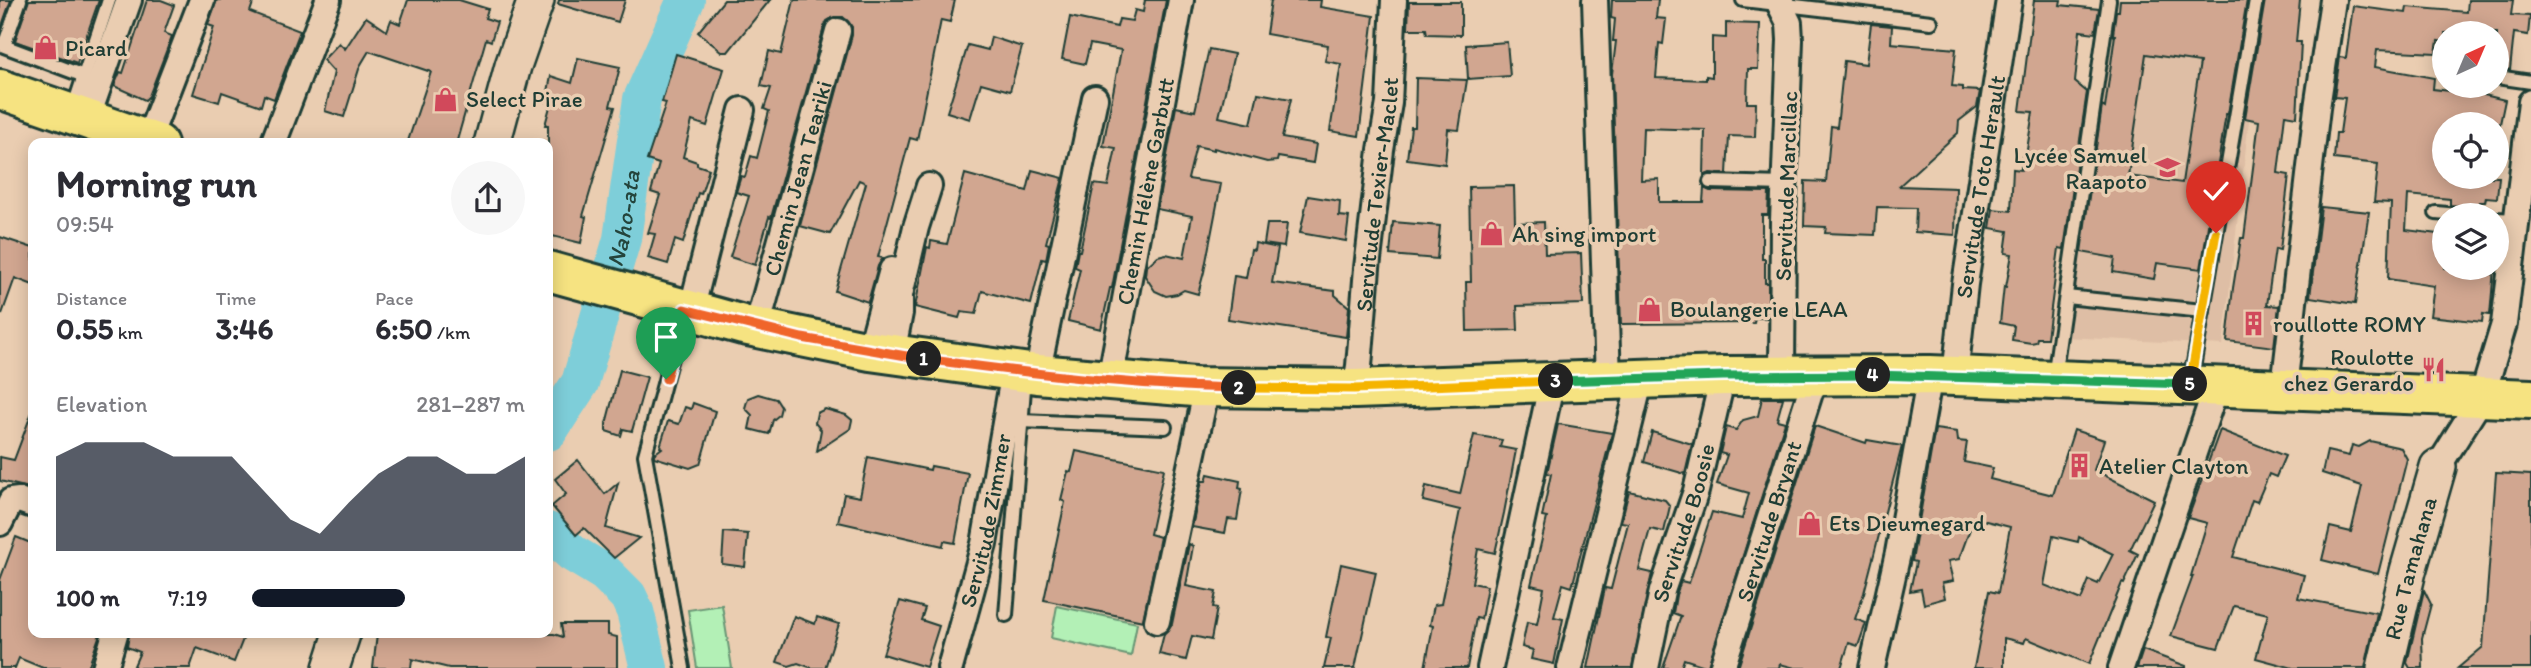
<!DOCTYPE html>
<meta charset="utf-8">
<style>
:root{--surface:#fff;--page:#f7f7f7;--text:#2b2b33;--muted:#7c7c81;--accent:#111827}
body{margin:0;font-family:Itim,sans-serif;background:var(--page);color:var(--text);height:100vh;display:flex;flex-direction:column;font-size:26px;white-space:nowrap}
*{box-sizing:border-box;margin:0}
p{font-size:23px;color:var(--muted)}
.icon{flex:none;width:38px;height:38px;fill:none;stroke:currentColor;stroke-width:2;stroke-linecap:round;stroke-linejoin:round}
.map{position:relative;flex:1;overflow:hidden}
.sheet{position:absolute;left:28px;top:138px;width:525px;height:500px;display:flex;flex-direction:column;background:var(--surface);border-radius:14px;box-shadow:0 4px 18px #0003}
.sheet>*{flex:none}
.needle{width:46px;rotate:44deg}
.tools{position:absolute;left:2432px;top:21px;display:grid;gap:14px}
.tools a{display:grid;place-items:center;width:77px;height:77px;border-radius:50%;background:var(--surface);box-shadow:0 4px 18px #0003;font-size:35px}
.pin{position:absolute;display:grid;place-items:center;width:60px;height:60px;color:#fff;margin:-72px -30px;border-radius:50% 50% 50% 0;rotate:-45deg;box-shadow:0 0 7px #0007}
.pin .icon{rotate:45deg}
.km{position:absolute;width:35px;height:35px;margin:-18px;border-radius:50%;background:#222;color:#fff;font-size:19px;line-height:35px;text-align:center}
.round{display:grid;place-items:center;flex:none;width:74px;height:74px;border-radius:37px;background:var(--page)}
.headline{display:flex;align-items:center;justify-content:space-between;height:119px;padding:0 28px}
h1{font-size:38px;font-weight:800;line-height:52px}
.figures{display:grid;grid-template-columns:repeat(3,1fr);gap:10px;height:119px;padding:7px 28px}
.figures div{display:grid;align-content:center}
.figures b{font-size:30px;font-weight:800}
.figures small{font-size:19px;font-weight:400}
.figures p{font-size:19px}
.chart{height:196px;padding:14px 28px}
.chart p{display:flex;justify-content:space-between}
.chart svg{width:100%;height:126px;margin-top:7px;fill:var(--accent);opacity:.7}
ul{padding:0 28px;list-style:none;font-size:23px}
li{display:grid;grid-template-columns:112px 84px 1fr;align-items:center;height:52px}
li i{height:18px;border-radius:9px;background:var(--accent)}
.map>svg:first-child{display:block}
</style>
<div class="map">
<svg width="2531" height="668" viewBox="0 0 2531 668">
<rect width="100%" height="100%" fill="#eacdb1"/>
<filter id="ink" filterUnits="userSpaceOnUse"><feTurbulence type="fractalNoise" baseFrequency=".0143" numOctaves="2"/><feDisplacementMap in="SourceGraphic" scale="14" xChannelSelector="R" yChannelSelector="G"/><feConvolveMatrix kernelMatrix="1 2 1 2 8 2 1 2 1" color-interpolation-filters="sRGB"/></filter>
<g filter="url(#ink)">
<polygon fill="#debea5" points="2119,0 2263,0 2223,345 2065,337"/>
<g fill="#b3f0b6" stroke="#699675" stroke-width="2">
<polygon points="722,605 732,668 697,668 688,610"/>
<polygon points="1057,606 1137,623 1131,656 1051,638"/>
</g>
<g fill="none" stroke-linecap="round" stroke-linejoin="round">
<g stroke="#7eced9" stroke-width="38">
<path id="s1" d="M548,432L580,383L622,239L642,99L686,0"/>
<polyline points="548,531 572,553 605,573 628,596 635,611 649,668"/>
</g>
</g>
<g fill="#d1a690" stroke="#1f3d34" stroke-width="2" fill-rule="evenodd">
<polygon points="0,0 11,0 0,31"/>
<polygon points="29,0 99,0 77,63 15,41"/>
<polygon points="147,0 161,0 174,5 164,33 172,36 149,96 145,100 114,86 120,72 123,73"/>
<polygon points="217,0 254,0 250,12 300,31 274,99 264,95 261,106 222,92 219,102 193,94 214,27 208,25"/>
<polygon points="408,0 459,0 488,9 485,18 497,22 491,41 486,39 456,144 407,144 431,72 369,51 360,66 344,117 325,111 334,72 323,60 339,43 345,49 366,17 387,31 391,20 400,24"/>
<polygon points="559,0 625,0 618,22 558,4"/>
<polygon points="724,0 770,0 728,52 722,52 698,32"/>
<polygon points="794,0 955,0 950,22 941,20 917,140 910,138 878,257 883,258 878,266 868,302 835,291 866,183 859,180 830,234 800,226 852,35 852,27 843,17 834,17 827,21 824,27 771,218 769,217 755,265 730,257 749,196 736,192 741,176 745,177 751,156 757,158 769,111 764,109 771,88 761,86 769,51 781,54"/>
<polygon points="1145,0 1166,0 1112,288 1110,288 1101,329 1068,321 1080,269 1075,267 1078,251 1080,251 1094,184 1108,186 1116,148 1103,146 1121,50 1090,44 1085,64 1062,59 1070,17 1117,27 1119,19 1132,21 1135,10 1143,12"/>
<polygon points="1271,0 1321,0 1320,7 1374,16 1359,136 1330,131 1341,64 1325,61 1328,45 1266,34"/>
<polygon points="1612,0 1658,0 1656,18 1666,19 1663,44 1659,43 1656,78 1706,80 1706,76 1712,77 1712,37 1726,38 1726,23 1760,24 1758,69 1748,69 1747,103 1756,103 1755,137 1729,136 1727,174 1710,173 1704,176 1705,130 1643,128 1641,180 1659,179 1659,202 1703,202 1704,188 1710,191 1769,192 1768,215 1762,215 1762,259 1765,259 1765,283 1768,283 1768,318 1755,318 1754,323 1621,324 1612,74 1616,41 1613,41 1615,19 1611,18"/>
<polygon points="2034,0 2061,0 2060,5 2099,9 2095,33 2080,31 2075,82 2087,92 2064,249 2059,248 2047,338 2037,338 2036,342 2031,343 2012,340 2014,326 2000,323 2004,286 2006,287 2012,254 2005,253 2008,231 1990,228 1993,209 2011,211 2013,169 2021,170 2022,156 2026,156 2033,112 2020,111"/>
<path d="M2120,0H2247L2228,114H2226L2201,269L2157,263L2154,279L2113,272L2115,258L2081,252L2102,106L2105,108L2115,35H2113L2116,11H2119ZM2146,54L2200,62L2182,183L2128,176Z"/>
<polygon points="2265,0 2300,0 2296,42 2301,42 2297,117 2285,115 2278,173 2289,175 2280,250 2275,249 2267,305 2279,306 2274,347 2227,341 2233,288 2241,238 2244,238 2259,121 2245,118"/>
<polygon points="2468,0 2513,0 2511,15 2530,16 2528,35 2514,33 2510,70 2497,68 2497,33 2445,33 2445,42 2438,41 2436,53 2377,50 2375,67 2434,78 2433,89 2468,93 2471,86 2485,89 2484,95 2505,100 2500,124 2445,124 2445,177 2499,177 2497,198 2486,197 2485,202 2479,202 2478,208 2450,205 2450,199 2408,195 2406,230 2445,235 2445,268 2494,269 2490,315 2483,314 2482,322 2430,316 2434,286 2388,279 2391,203 2374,202 2378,164 2334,159 2336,133 2340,133 2345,98 2334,97 2340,57 2346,58 2353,6 2406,13 2407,7 2467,12"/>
<polygon points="1409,2 1461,2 1461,35 1427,34 1426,29 1408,29"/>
<polygon points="1871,24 1892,26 1891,43 1956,49 1952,86 1963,87 1963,90 1980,91 1977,107 1959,121 1958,133 1899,186 1956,188 1955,235 1915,232 1916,208 1877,207 1875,235 1825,233 1826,227 1804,226 1805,181 1826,182 1831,126 1837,127 1844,61 1866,64"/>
<polygon points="991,37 1022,47 1010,91 981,83 970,119 947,112 968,45 988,50"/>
<polygon points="1507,42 1510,76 1468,79 1466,45"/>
<polygon points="1209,49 1234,54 1219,117 1251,124 1258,93 1291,99 1282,138 1316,144 1313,163 1278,157 1277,161 1267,162 1214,148 1214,150 1196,146 1188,179 1221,184 1204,272 1198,294 1184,290 1177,294 1166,296 1155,291 1145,276 1146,267 1158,256 1166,254 1184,258 1192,216 1157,209 1176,107 1195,111"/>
<polygon points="676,54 724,69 707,126 692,121 683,157 697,162 697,165 709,169 701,194 698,193 683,243 675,240 668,264 648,258 655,234 648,233 660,195 651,192 659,164 647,160 666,103 662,102"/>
<polygon points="578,58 620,67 610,106 615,107 583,216 586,217 581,243 548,235 548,125 545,125 551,103 546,102 551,76 572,83"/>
<polygon points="1416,78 1467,80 1459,130 1448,129 1445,164 1407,159 1411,127 1415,127"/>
<polygon points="1032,170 1063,178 1046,243 1049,244 1046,260 1042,259 1031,304 982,291 976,314 961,312 959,318 915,307 927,247 930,248 931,241 947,244 965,174 1027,191"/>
<polygon points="1514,186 1515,223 1544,222 1545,254 1581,253 1583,304 1517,306 1518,330 1467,331 1466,282 1471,282 1469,187"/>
<polygon points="1308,196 1340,201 1339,216 1349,217 1346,241 1300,233"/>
<polygon points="2321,207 2369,212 2355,304 2310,297"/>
<polygon points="1393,222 1440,226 1437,259 1390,255"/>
<polygon points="1267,224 1287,224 1284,247 1264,244"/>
<polygon points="0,237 33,248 33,285 15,278 2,314 0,313"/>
<polygon points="1255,243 1278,248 1272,283 1335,291 1335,295 1349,307 1346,337 1228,319 1234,276 1246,278 1251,249 1254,250"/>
<polygon points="620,370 647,377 632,431 623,429 621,436 606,431 606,424"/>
<polygon points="758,394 776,399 781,407 779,415 773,420 769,434 749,429 752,415 745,408 748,398"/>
<polygon points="1762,398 1783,398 1777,420 1785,422 1708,667 1684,659 1681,668 1663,668 1681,616 1673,613 1676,595 1681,581 1689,583 1712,512 1742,519 1749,493 1717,484 1727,455 1720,453 1726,427 1736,430 1743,420 1758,416"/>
<polygon points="693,403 715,411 700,464 690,468 654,457 654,454 662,448 660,447 668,421 679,424 685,407 691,409"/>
<polygon points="825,409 846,415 852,420 850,429 817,451 821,430 815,423 817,413"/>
<polygon points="32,412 33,413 33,489 0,481 0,457 14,460"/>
<polygon points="1558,424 1612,433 1572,587 1563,584 1554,617 1563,619 1554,664 1531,659 1533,650 1522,647 1527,622 1537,624 1544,588 1531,585 1547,518 1542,517 1551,474 1547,473"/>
<polygon points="1815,426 1866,443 1867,440 1902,446 1864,593 1855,619 1866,623 1858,646 1849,643 1841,668 1795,668 1780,664 1779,668 1738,668"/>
<path d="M1935,429L1957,432L1958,441L1967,442L1964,462L1993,468L1990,479L2053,495L2074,430L2104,440L2094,470L2154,500L2130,550L2138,554L2124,584L2122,583L2089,664L2026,638L2024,643L2004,638V668H1974L1989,591L1998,593L2010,527L1974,518L1959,559L1948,561L1953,581L1942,583L1945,598L1924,604L1921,589L1910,591L1916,562L1912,561ZM2053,536L2078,542L2079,537L2113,554L2098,584L2089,580L2081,600L2044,585Z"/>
<polygon points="2220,430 2285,456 2276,477 2269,474 2257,502 2252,500 2233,557 2304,575 2298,598 2377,613 2365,668 2293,668 2256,658 2268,614 2234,606 2218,648 2171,636 2193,576 2191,576 2207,523 2188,518"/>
<polygon points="1652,432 1692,444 1685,474 1644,462"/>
<polygon points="1474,435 1502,440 1500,447 1516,450 1504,513 1495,553 1478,549 1472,583 1487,586 1481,619 1476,618 1467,668 1425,668 1433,626 1430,625 1434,605 1441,604 1460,510 1423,501 1426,486 1460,494"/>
<polygon points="2370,441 2401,448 2407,459 2378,574 2322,560 2330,527 2351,532 2362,486 2322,473 2327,451 2349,456 2352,445 2359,447"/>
<polygon points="1076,451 1164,469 1150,534 1160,537 1143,621 1044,600 1065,502 1061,500 1068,471 1071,472"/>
<polygon points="868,457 930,470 931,466 968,473 955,543 944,541 943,546 838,522 844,494 860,497"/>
<polygon points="578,460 605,494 618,483 606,528 639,538 614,558 584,528 576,535 552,506 566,494 555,479"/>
<polygon points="2496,473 2531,475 2531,668 2458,668 2483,647"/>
<polygon points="1208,474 1240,481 1239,488 1242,489 1237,520 1228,519 1225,533 1192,527 1202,481 1206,481"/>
<polygon points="1629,491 1665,500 1670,506 1664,532 1650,529 1639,570 1652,573 1632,668 1588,668 1605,588 1611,589 1628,523 1621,522"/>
<polygon points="724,532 748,534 745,567 722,564"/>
<polygon points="16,537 33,544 33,634 100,634 88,668 43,668 19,658 15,668 0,668 0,580"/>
<polygon points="1189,544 1193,546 1186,586 1216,592 1213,607 1217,608 1211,640 1192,636 1186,660 1159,654 1164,634 1172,624"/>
<polygon points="1341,564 1376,572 1355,668 1324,668 1331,638 1326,637"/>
<polygon points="2424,590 2431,604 2422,638 2423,668 2410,668 2407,663"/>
<polygon points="900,601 925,608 921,620 939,626 926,667 883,654"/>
<polygon points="794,616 815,624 817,617 839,624 825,668 812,668 798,663 789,666 777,662"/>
<polygon points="561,624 608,624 608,635 617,637 617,668 449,668 412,659 411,668 373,668 377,634 554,634 563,637"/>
<polygon points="129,634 245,634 234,662 197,648 190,668 133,668 140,652 127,647"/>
<polygon points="2143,650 2186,666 2186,668 2137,668"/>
</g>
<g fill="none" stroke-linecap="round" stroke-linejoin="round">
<defs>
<g id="lane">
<polyline points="20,0 4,46 84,76"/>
<polyline points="1743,0 1931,22"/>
<polyline points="2497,77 2531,82"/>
<polyline points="73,109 109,0"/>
<polyline points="1710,182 1785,184"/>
<polyline points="2436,213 2459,215"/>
<polyline points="2497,219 2515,220"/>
<polyline points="2066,297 2203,311"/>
<polyline points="2054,377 2109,0"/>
<polyline points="2191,380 2256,0"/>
<polyline points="1021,421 1165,427"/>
<polyline points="1006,615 1025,376"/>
<polyline points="683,668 645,455 683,313"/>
</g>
<g id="street">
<polyline points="1595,0 1608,379"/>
<polyline points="1781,0 1780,5 1789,23 1790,40 1783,221 1782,375"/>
<polyline points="87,119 129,0"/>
<polyline points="148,140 202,0"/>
<polyline points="273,144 328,0"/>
<polyline points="691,311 742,110"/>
<path id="s2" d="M757,327L838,31"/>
<polyline points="870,351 892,270"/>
<polyline points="892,354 900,313 900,295 916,227 929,186"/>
<polyline points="1037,374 1095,98"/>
<path id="s3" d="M1955,376L1965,284L2009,0"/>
<path id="s4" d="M1110,380L1181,0"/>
<polyline points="2284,387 2317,108 2333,0"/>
<path id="s5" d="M1355,389L1359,366L1367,268L1381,150L1389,103L1394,0"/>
<polyline points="2438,467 2482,397 2504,324 2531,102"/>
<polyline points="0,523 11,501 19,500 33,505"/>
<polyline points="1157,621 1207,387"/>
<polyline points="105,668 115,634"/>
<path id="s6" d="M950,668L984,544L1014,371"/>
<polyline points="1490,668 1552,381"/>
<polyline points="1570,668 1641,378"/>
<path id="s7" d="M1646,668L1662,591L1696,491L1723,376"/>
<path id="s8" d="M1722,668L1816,374"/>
<polyline points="1872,668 1898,553 1930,375"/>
<polyline points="2121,668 2217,385"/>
</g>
<g id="secondary">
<polyline points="492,144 513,66 536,0"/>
<polyline points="331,668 342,634"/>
<path id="s9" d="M2385,668L2408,571L2438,467"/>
</g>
<g id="primary">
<polyline points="0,89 158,144"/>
<polyline points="548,271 743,325 870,351 1037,374 1194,387 1355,389 1723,376 1930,375 2531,399"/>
</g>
</defs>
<use href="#lane" stroke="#1f3d34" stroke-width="18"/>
<use href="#street" stroke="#1f3d34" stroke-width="30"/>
<use href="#secondary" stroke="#1f3d34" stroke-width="40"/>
<use href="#primary" stroke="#1f3d34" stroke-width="44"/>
<use href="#lane" stroke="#eacdb1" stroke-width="12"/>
<use href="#street" stroke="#eacdb1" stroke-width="24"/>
<use href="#secondary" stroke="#eacdb1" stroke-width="35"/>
<use href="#primary" stroke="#f6e381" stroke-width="38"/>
</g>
</g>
<g fill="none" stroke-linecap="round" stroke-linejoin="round" filter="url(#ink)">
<defs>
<polyline id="split-1" points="666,379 684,309 802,338 924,359"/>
<path id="split-2" d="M924,359C1028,373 1134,386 1239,388"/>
<polyline id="split-3" points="1239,388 1354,389 1556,381"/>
<polyline id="split-4" points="1556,381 1723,376 1873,375"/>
<polyline id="split-5" points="1873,375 2190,384"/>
<polyline id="split-6" points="2190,384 2216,233"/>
</defs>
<use href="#split-1" stroke="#fff" stroke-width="14"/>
<use href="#split-2" stroke="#fff" stroke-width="14"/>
<use href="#split-3" stroke="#fff" stroke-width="14"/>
<use href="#split-4" stroke="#fff" stroke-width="14"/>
<use href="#split-5" stroke="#fff" stroke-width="14"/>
<use href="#split-6" stroke="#fff" stroke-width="14"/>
<use href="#split-1" stroke="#f0652b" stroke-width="9"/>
<use href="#split-2" stroke="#f0652b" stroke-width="9"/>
<use href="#split-3" stroke="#f5b400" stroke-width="9"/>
<use href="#split-4" stroke="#22a559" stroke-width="9"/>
<use href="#split-5" stroke="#22a559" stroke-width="9"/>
<use href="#split-6" stroke="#f5b400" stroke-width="9"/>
</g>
<defs>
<symbol id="shop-bare" viewBox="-9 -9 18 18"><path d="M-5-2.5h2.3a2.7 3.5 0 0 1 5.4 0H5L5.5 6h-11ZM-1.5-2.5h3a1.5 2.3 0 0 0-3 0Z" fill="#d1495b" stroke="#eacdb1" stroke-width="2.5" paint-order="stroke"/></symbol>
<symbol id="school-bare" viewBox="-9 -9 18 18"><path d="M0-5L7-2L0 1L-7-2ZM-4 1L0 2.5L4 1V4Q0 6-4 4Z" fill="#d1495b" stroke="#eacdb1" stroke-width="2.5" paint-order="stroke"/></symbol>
<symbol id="building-bare" viewBox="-9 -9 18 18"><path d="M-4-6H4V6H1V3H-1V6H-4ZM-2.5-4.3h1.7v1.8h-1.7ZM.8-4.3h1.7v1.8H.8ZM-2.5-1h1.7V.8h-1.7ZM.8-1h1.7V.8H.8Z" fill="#d1495b" stroke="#eacdb1" stroke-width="2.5" paint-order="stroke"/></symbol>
<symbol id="restaurant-bare" viewBox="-9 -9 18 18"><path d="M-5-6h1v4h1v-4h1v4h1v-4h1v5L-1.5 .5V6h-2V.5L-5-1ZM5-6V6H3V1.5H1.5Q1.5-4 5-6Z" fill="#d1495b" stroke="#eacdb1" stroke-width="2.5" paint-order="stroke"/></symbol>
</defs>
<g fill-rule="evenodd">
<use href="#shop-bare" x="28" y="30" width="35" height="35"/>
<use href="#shop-bare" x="428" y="82" width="35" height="35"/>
<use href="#school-bare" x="2150" y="150" width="35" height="35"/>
<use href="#shop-bare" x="1474" y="216" width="35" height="35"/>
<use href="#shop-bare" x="1632" y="292" width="35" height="35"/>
<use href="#building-bare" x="2236" y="306" width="35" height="35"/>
<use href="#restaurant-bare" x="2416" y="352" width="35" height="35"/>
<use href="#building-bare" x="2062" y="448" width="35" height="35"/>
<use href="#shop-bare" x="1792" y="506" width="35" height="35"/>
</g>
<g text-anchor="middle" stroke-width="7" stroke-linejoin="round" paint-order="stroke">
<g font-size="23" fill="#1f3d34" stroke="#eacdb1" text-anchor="start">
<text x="65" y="56">Picard</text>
<text x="466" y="107">Select Pirae</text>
<text x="2147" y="163" text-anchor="end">Lycée Samuel<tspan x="2147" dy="26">Raapoto</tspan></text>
<text x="1512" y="242">Ah sing import</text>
<text x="1670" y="317">Boulangerie LEAA</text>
<text x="2273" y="332">roullotte ROMY</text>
<text x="2414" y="365" text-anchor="end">Roulotte<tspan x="2414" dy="26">chez Gerardo</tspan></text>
<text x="2099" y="474">Atelier Clayton</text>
<text x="1829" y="531">Ets Dieumegard</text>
</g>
<g font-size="23" fill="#1f3d34" stroke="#eacdb1">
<text dy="8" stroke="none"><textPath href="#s2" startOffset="154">Chemin Jean Teariki</textPath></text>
<text transform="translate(1786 186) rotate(-88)" y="8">Servitude Marcillac</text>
<text dy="8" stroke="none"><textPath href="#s3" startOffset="191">Servitude Toto Herault</textPath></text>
<text dy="8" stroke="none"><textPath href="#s4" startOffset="192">Chemin Hélène Garbutt</textPath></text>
<text dy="8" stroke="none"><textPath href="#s5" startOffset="196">Servitude Texier-Maclet</textPath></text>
<text dy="8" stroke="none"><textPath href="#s6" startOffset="152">Servitude Zimmer</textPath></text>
<text dy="8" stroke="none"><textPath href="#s8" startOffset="154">Servitude Bryant</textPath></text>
<text dy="8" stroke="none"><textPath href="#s7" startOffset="150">Servitude Boosie</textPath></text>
<text dy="8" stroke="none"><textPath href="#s9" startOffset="103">Rue Tamahana</textPath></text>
</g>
<g font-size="24" font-style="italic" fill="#24443c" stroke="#eacdb1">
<text dy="8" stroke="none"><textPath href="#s1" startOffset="229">Naho-ata</textPath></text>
</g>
</g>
</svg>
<div class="tools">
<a><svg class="needle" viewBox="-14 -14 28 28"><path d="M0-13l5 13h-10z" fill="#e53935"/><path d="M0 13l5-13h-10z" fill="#7c7c81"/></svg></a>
<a><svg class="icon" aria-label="locate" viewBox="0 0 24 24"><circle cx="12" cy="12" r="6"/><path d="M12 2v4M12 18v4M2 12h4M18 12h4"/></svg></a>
<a><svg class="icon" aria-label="layers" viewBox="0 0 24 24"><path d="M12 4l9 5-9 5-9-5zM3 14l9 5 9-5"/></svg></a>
</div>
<div class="pin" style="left:666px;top:379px;background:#1e9e55"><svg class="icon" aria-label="arrive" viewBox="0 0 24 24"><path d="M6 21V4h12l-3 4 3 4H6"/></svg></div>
<div class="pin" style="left:2216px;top:233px;background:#d93025"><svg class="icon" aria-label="check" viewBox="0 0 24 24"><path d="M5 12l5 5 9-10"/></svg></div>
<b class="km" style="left:924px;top:359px">1</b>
<b class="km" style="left:1239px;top:388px">2</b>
<b class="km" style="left:1556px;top:381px">3</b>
<b class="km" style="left:1873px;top:375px">4</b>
<b class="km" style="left:2190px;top:384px">5</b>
<section class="sheet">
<div class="headline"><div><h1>Morning run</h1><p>09:54</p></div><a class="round"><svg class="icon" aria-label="share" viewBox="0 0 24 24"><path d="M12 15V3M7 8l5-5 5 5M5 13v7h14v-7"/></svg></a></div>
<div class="figures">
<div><p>Distance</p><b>0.55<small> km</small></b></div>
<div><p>Time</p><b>3:46</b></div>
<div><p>Pace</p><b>6:50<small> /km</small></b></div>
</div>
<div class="chart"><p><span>Elevation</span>281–287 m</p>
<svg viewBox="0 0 160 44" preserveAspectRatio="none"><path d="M0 44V11L10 6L20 6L30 6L40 11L50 11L60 11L70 22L80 33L90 38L100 27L110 17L120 11L130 11L140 17L150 17L160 11V44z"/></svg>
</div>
<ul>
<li><b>100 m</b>7:19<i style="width:56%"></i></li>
</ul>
</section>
</div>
